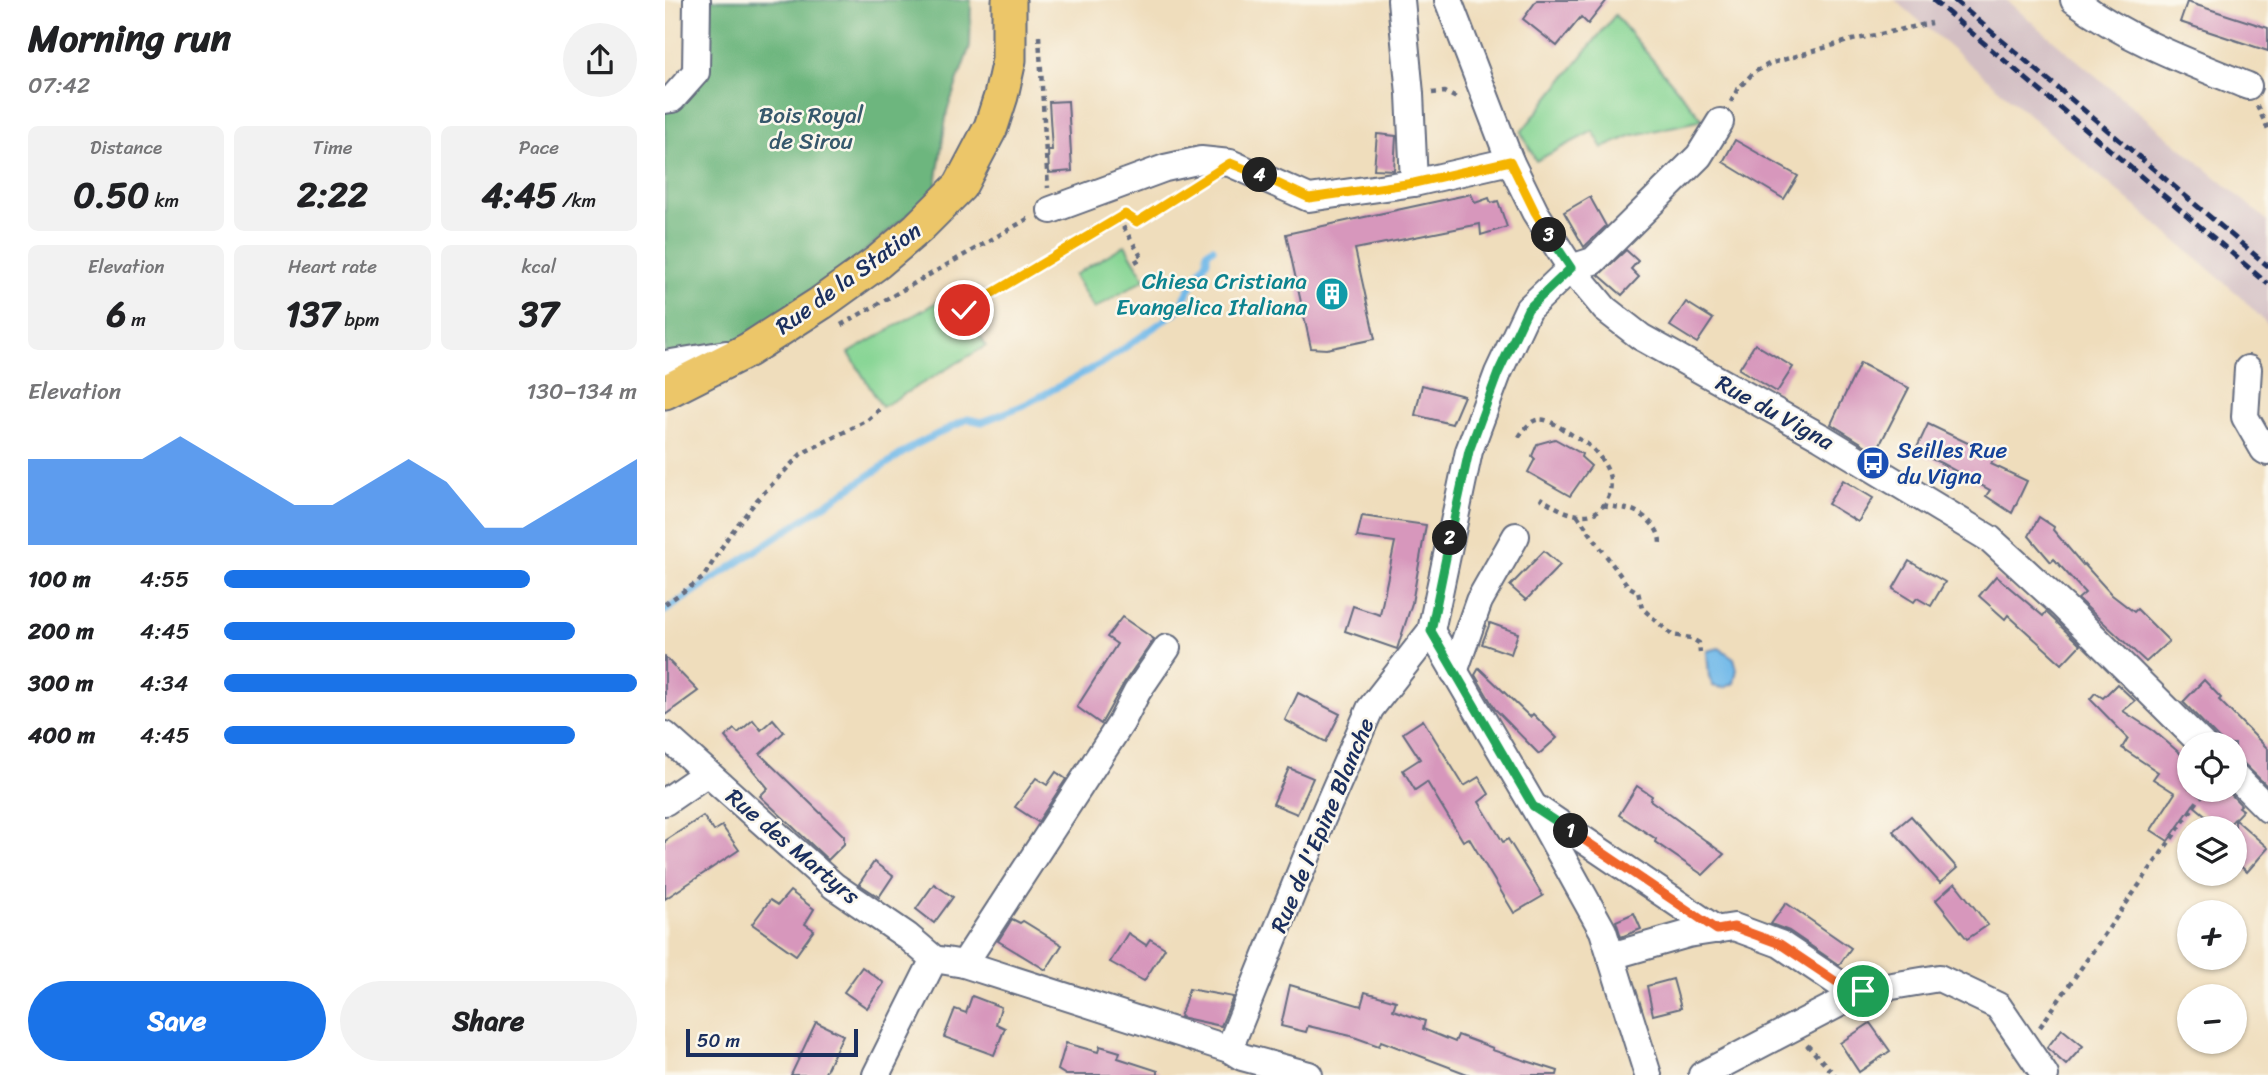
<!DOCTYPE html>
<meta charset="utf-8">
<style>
:root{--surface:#fff;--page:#f2f2f2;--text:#202124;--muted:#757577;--accent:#1a73e8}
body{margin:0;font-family:Sriracha,sans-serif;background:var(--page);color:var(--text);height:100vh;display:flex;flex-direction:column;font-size:26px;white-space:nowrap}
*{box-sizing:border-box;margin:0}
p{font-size:23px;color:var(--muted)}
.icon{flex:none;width:38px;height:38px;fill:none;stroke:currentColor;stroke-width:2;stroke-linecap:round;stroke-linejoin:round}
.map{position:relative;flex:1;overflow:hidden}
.details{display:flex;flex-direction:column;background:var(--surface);width:665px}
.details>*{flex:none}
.controls{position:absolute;left:1512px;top:732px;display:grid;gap:14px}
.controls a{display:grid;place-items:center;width:70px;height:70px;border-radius:50%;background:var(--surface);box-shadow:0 2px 5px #0004;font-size:35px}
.scale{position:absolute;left:21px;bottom:18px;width:172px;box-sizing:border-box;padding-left:7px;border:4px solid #1b2f5e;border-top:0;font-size:19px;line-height:24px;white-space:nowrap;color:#1b2f5e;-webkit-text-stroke:5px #fbf7ec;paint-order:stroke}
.pin{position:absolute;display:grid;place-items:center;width:60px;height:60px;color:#fff;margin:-30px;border:4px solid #fff;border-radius:50%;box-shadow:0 2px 7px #0007}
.km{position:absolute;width:35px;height:35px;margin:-18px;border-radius:50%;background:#222;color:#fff;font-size:19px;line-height:35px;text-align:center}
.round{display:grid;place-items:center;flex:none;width:74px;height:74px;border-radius:37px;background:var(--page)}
.overview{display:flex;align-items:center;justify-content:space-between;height:119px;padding:0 28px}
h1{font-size:38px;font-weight:700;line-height:52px}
.figures{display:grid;grid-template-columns:repeat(3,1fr);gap:10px;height:119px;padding:7px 28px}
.figures div{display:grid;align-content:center;border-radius:10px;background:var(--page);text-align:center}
.figures b{font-size:35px;font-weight:700}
.figures small{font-size:19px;font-weight:400}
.figures p{font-size:19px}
.chart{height:196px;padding:14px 28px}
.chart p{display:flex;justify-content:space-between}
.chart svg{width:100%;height:126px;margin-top:7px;fill:var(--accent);opacity:.7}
.primary-button{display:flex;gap:14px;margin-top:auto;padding:14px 28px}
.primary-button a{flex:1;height:80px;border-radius:42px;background:var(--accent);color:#fff;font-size:28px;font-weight:700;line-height:80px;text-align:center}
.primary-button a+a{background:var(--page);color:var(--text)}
ul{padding:0 28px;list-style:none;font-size:23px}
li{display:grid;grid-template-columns:112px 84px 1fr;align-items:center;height:52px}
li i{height:18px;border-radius:9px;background:var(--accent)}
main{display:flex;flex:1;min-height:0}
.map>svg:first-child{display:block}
</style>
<main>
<section class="details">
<div class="overview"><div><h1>Morning run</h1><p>07:42</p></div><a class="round"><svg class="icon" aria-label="share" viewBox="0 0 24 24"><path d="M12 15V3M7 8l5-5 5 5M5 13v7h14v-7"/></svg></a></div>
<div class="figures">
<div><p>Distance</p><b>0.50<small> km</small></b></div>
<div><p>Time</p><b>2:22</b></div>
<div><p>Pace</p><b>4:45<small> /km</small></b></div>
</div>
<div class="figures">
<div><p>Elevation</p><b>6<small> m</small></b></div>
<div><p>Heart rate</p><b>137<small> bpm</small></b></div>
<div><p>kcal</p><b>37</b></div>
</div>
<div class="chart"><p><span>Elevation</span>130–134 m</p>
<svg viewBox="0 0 160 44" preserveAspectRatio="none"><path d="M0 44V14L10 14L20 14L30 14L40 6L50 14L60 22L70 30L80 30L90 22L100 14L110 22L120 38L130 38L140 30L150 22L160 14V44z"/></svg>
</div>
<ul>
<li><b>100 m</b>4:55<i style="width:74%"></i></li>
<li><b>200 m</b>4:45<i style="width:85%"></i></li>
<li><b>300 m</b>4:34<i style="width:100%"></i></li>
<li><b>400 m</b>4:45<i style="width:85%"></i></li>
</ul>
<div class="primary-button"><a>Save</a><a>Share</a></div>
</section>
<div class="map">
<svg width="1603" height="1075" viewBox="0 0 1603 1075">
<rect width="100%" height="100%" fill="#fbf7ec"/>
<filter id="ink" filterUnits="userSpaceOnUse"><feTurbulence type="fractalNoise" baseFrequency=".0143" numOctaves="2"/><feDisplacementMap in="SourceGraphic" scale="14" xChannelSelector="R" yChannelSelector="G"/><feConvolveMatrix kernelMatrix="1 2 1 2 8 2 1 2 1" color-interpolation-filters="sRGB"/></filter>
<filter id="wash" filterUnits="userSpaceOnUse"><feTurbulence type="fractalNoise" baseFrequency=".00686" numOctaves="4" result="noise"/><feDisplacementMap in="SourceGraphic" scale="28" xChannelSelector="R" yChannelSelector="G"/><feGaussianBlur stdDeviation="1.57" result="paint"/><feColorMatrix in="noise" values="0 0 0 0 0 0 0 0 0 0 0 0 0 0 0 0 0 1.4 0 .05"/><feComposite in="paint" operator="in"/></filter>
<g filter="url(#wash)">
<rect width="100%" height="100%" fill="#efddbc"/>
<polygon fill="#d2bec3" points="1230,0 1341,0 1603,221 1603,325 1575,296"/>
<g fill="#87d594" stroke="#518279" stroke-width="2">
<polygon points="950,15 1038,120 965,136 938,148 928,131 871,161 856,132"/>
<polygon points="460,245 480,279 429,309 409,275"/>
<polygon points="289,292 321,346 217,407 184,353"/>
</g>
<polygon fill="#6db67e" stroke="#44726e" stroke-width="2" points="32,0 306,0 305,46 282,111 270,192 83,350 0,364 0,100 31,72"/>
<polygon fill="#71b9e9" stroke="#4674a4" stroke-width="2" points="1054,648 1069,658 1072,669 1069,683 1059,688 1048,686 1044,677 1042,651"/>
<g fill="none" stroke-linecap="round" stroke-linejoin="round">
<polyline stroke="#71b9e9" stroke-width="7" points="0,611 250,445 303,419 317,422 359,405 441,361 511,312 542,260 542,252 548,248"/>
</g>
<g id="blocks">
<g fill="#d797bc">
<polygon points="872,0 942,0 923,24 916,17 892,46 858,19"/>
<polygon points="1522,2 1603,28 1603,51 1515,22"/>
<polygon points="403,101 407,171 384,173 383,150 387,150 384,102"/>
<polygon points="712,134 731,136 729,170 709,169"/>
<polygon points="1070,140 1133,176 1119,199 1058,162"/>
<polygon points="806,194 810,203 824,198 826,203 833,201 842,227 816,235 815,224 690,249 710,339 662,349 646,348 621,234"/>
<polygon points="925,197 941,226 919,247 899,212"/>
<polygon points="961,250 973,261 966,269 974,277 957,295 934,275"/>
<polygon points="1021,302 1048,319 1032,343 1005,326"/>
<polygon points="1090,344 1128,367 1112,392 1074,369"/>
<polygon points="1195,363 1244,388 1211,452 1166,424"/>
<polygon points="757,385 799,396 787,424 750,415"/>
<polygon points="1263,424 1330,456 1326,464 1362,481 1347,513 1321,496 1325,490 1276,463 1250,452"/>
<polygon points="890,439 917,454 916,457 926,466 905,496 863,472 870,459 867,456 872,444"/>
<polygon points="1178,480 1208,498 1193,522 1163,504"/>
<polygon points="697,516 761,525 747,603 732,649 680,631 688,606 715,615 730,542 692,537"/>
<polygon points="1374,517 1389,527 1388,530 1418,565 1419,564 1447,595 1469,612 1472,609 1504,641 1481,662 1413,599 1420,593 1389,559 1386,562 1364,536"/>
<polygon points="879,551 895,565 861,600 845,586"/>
<polygon points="1244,561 1280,582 1266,606 1252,598 1249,602 1228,589"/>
<polygon points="1331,576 1378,616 1381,612 1415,645 1397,664 1343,615 1340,619 1314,596"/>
<polygon points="457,617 489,639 459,683 436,724 412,707 452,644 442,637"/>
<polygon points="825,623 853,633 846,654 817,644"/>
<polygon points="0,657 33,691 0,715"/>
<polygon points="814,668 865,717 868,714 892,738 874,754 830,709 810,675"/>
<polygon points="1539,680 1556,698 1554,700 1603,749 1603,787 1570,755 1570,744 1559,744 1518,702"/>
<polygon points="1452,684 1470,701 1458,711 1489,731 1524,761 1524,789 1561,789 1576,805 1574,807 1578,810 1561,828 1556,828 1528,805 1503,841 1486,830 1510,793 1488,779 1493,772 1457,748 1463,738 1425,699 1430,693 1438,698"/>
<polygon points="633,693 675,714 661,742 620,720"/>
<polygon points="108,719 119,732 95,754 179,836 179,844 163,860 95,796 103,788 60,737 69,729 73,733 88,720 96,730"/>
<polygon points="758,720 799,786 814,777 824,794 814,802 838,842 843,839 878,896 849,913 804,838 798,841 762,782 750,790 738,770 755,759 738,733"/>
<polygon points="624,768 648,778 632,814 608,804"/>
<polygon points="391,772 401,779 373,822 350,807 371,778 382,785"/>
<polygon points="972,786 987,796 985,800 1059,854 1038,875 990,842 991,839 954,815"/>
<polygon points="38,816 49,831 57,826 74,850 0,899 0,841"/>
<polygon points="1246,816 1292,868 1275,883 1228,831"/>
<polygon points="1570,819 1603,848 1582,872 1570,861"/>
<polygon points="209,862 228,876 214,897 194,884"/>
<polygon points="1290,883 1323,925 1302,939 1271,900"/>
<polygon points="269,884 288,897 269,923 251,909"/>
<polygon points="125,891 149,909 140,924 149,930 131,955 87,924 105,900 113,905"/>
<polygon points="1121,903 1186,948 1174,965 1124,931 1106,924"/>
<polygon points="969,913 976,929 956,937 951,921"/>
<polygon points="347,919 355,923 358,921 397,945 381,970 333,941"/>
<polygon points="463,933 481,945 485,939 500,948 479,981 445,962"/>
<polygon points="197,967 219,983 202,1008 179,992"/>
<polygon points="1008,979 1016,1008 988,1015 982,986"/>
<polygon points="625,985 696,1006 700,992 731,1001 728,1010 760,1021 758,1029 790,1042 793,1035 828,1048 827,1050 893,1071 892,1075 805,1075 716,1041 714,1046 686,1036 643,1026 641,1032 616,1026"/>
<polygon points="524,989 568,997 556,1026 515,1017"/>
<polygon points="307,996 336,1007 331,1024 340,1028 329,1055 279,1037 290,1009 301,1013"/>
<polygon points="151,1022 178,1035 159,1075 126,1075"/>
<polygon points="1205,1023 1225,1051 1194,1072 1175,1043"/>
<polygon points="1397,1029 1418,1046 1401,1065 1382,1048"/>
<polygon points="401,1043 433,1052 435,1046 455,1052 453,1058 493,1071 493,1075 401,1075 393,1070"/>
</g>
</g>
</g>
<g filter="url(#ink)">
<use href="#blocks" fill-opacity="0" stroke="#656c7f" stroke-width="2"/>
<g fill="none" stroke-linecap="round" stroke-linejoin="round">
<defs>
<g id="minor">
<polyline points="736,0 745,94 749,183"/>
<polyline points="783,0 845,161 870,212 906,268 940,309 976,337 1156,437 1325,539 1398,606 1537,744"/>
<path d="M1409,0C1461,39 1523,62 1583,86"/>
<polyline points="0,100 7,99 31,72 32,0"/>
<polyline points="386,210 500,168 536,160 565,163 644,198 749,183 845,161"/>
<polyline points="0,364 61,354"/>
<polyline points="1583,369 1580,417 1599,450 1603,452"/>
<polyline points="766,631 880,826 938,931 983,1075"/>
<polyline points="789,672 814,601 851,536"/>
<polyline points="0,735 169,886 242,936 269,959 299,964 564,1049 577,1057 644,1075"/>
<polyline points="1570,776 1603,809"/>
<polyline points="0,802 42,773"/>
<polyline points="873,809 1052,930"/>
<polyline points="946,956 1023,934 1069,927 1115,944 1191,995"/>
<polyline points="299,964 456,723 472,692 502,648"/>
<polyline points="564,1049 657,819 705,709 766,631 804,451 833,373 863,309 906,268 928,261 1034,156 1055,122"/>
<polyline points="211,1075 269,959"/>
<polyline points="1037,1075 1198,991 1274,978 1333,1006 1380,1075"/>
</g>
<polyline id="major" points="0,392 83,350 156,303 213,262 253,228 295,186 326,127 336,96 344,60 344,0"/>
</defs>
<use href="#minor" stroke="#656c7f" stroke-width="30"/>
<use href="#major" stroke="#656c7f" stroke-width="37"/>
<g stroke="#656c7f" stroke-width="4.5" stroke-dasharray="5 5" stroke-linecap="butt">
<polyline points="374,36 383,188"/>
<polyline points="767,93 780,92 795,100"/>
<polyline points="1066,102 1072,90 1088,73 1104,64 1183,41 1266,23"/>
<polyline points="1592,106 1603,129"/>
<polyline points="453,218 477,258 470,262"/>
<polyline points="299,310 460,214 472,222 523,189"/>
<polyline points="176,325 366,217"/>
<path d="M854,437C870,412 879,417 901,431C910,437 921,442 928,449C944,466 953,487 938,506C933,512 927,515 920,515C903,516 889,506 875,498"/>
<path d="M938,505C948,507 958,508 967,510C981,515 999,532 994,547"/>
<polyline points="912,515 963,586 973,592 977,608 1007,635 1026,638 1034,643 1035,653"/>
<polyline points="0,604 38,578 63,537 92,500 136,454 203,420 217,407"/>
<polyline points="1375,1027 1541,789"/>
<polyline points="1142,1045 1170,1075"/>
</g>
<use href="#minor" stroke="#fff" stroke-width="26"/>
<use href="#major" stroke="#ecc669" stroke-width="33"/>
<g stroke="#1b2f5e" stroke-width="5" stroke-dasharray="10 5" stroke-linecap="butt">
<polyline points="1268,0 1603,284"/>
<polyline points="1289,0 1603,266"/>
</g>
</g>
</g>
<g fill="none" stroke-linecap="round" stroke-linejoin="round" filter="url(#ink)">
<defs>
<polyline id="split-1" points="906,831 1052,930 1069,927 1115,944 1191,995 1198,991"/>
<polyline id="split-2" points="785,538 766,631 868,806 906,831"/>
<polyline id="split-3" points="785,538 804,451 833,373 863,309 906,268 884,235"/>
<polyline id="split-4" points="595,175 644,198 749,183 845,161 870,212 884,235"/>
<polyline id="split-5" points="299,310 460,214 472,222 565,163 595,175"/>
</defs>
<use href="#split-1" stroke="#fff" stroke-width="14"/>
<use href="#split-2" stroke="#fff" stroke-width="14"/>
<use href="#split-3" stroke="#fff" stroke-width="14"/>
<use href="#split-4" stroke="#fff" stroke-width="14"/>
<use href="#split-5" stroke="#fff" stroke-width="14"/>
<use href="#split-1" stroke="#f0652b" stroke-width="9"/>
<use href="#split-2" stroke="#22a559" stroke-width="9"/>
<use href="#split-3" stroke="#22a559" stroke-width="9"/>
<use href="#split-4" stroke="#f5b400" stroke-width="9"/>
<use href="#split-5" stroke="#f5b400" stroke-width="9"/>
</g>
<defs>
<symbol id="building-disc" viewBox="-11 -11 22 22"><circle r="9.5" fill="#0f9aa8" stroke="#fbf7ec"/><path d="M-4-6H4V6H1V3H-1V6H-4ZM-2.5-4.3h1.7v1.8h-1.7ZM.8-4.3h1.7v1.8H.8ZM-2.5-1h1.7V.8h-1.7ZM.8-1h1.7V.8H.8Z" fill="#fff"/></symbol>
<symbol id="bus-disc" viewBox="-11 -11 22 22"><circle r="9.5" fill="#1a4fb4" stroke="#fbf7ec"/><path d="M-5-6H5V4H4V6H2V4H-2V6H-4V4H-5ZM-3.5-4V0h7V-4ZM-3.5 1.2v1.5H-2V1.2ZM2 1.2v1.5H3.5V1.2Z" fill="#fff"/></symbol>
</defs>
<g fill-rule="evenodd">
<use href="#building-disc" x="648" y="275" width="38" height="38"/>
<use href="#bus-disc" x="1189" y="444" width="38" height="38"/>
</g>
<g text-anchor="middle" stroke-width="5" stroke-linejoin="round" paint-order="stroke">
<g font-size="23" fill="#36586c" stroke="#fbf7ec">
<text x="146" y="123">Bois Royal<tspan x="146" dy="26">de Sirou</tspan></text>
</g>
<g font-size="23" fill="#1b2f5e" stroke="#fbf7ec">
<text transform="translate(183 278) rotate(-36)" y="8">Rue de la Station</text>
<text transform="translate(1110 412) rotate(29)" y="8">Rue du Vigna</text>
<text transform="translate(657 825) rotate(-67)" y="8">Rue de l'Epine Blanche</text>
<text transform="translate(128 846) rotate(40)" y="8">Rue des Martyrs</text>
</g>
<g font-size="23" fill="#0d838f" stroke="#fbf7ec" text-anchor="end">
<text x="642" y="289">Chiesa Cristiana<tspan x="642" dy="26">Evangelica Italiana</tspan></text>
</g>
<g font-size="23" fill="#164399" stroke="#fbf7ec" text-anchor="start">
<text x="1232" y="458">Seilles Rue<tspan x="1232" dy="26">du Vigna</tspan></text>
</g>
</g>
</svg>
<div class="controls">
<a><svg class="icon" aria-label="locate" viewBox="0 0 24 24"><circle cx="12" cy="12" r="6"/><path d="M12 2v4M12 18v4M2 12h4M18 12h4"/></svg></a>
<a><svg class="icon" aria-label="layers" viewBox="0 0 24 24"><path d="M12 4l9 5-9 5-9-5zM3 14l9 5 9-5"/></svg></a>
<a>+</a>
<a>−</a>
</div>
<div class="scale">50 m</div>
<div class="pin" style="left:1198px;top:991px;background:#1e9e55"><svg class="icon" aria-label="arrive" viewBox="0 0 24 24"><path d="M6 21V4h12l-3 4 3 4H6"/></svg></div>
<div class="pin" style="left:299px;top:310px;background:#d93025"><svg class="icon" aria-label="check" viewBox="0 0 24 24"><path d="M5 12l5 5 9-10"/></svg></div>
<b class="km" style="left:906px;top:831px">1</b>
<b class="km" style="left:785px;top:538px">2</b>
<b class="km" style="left:884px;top:235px">3</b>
<b class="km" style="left:595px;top:175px">4</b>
</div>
</main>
